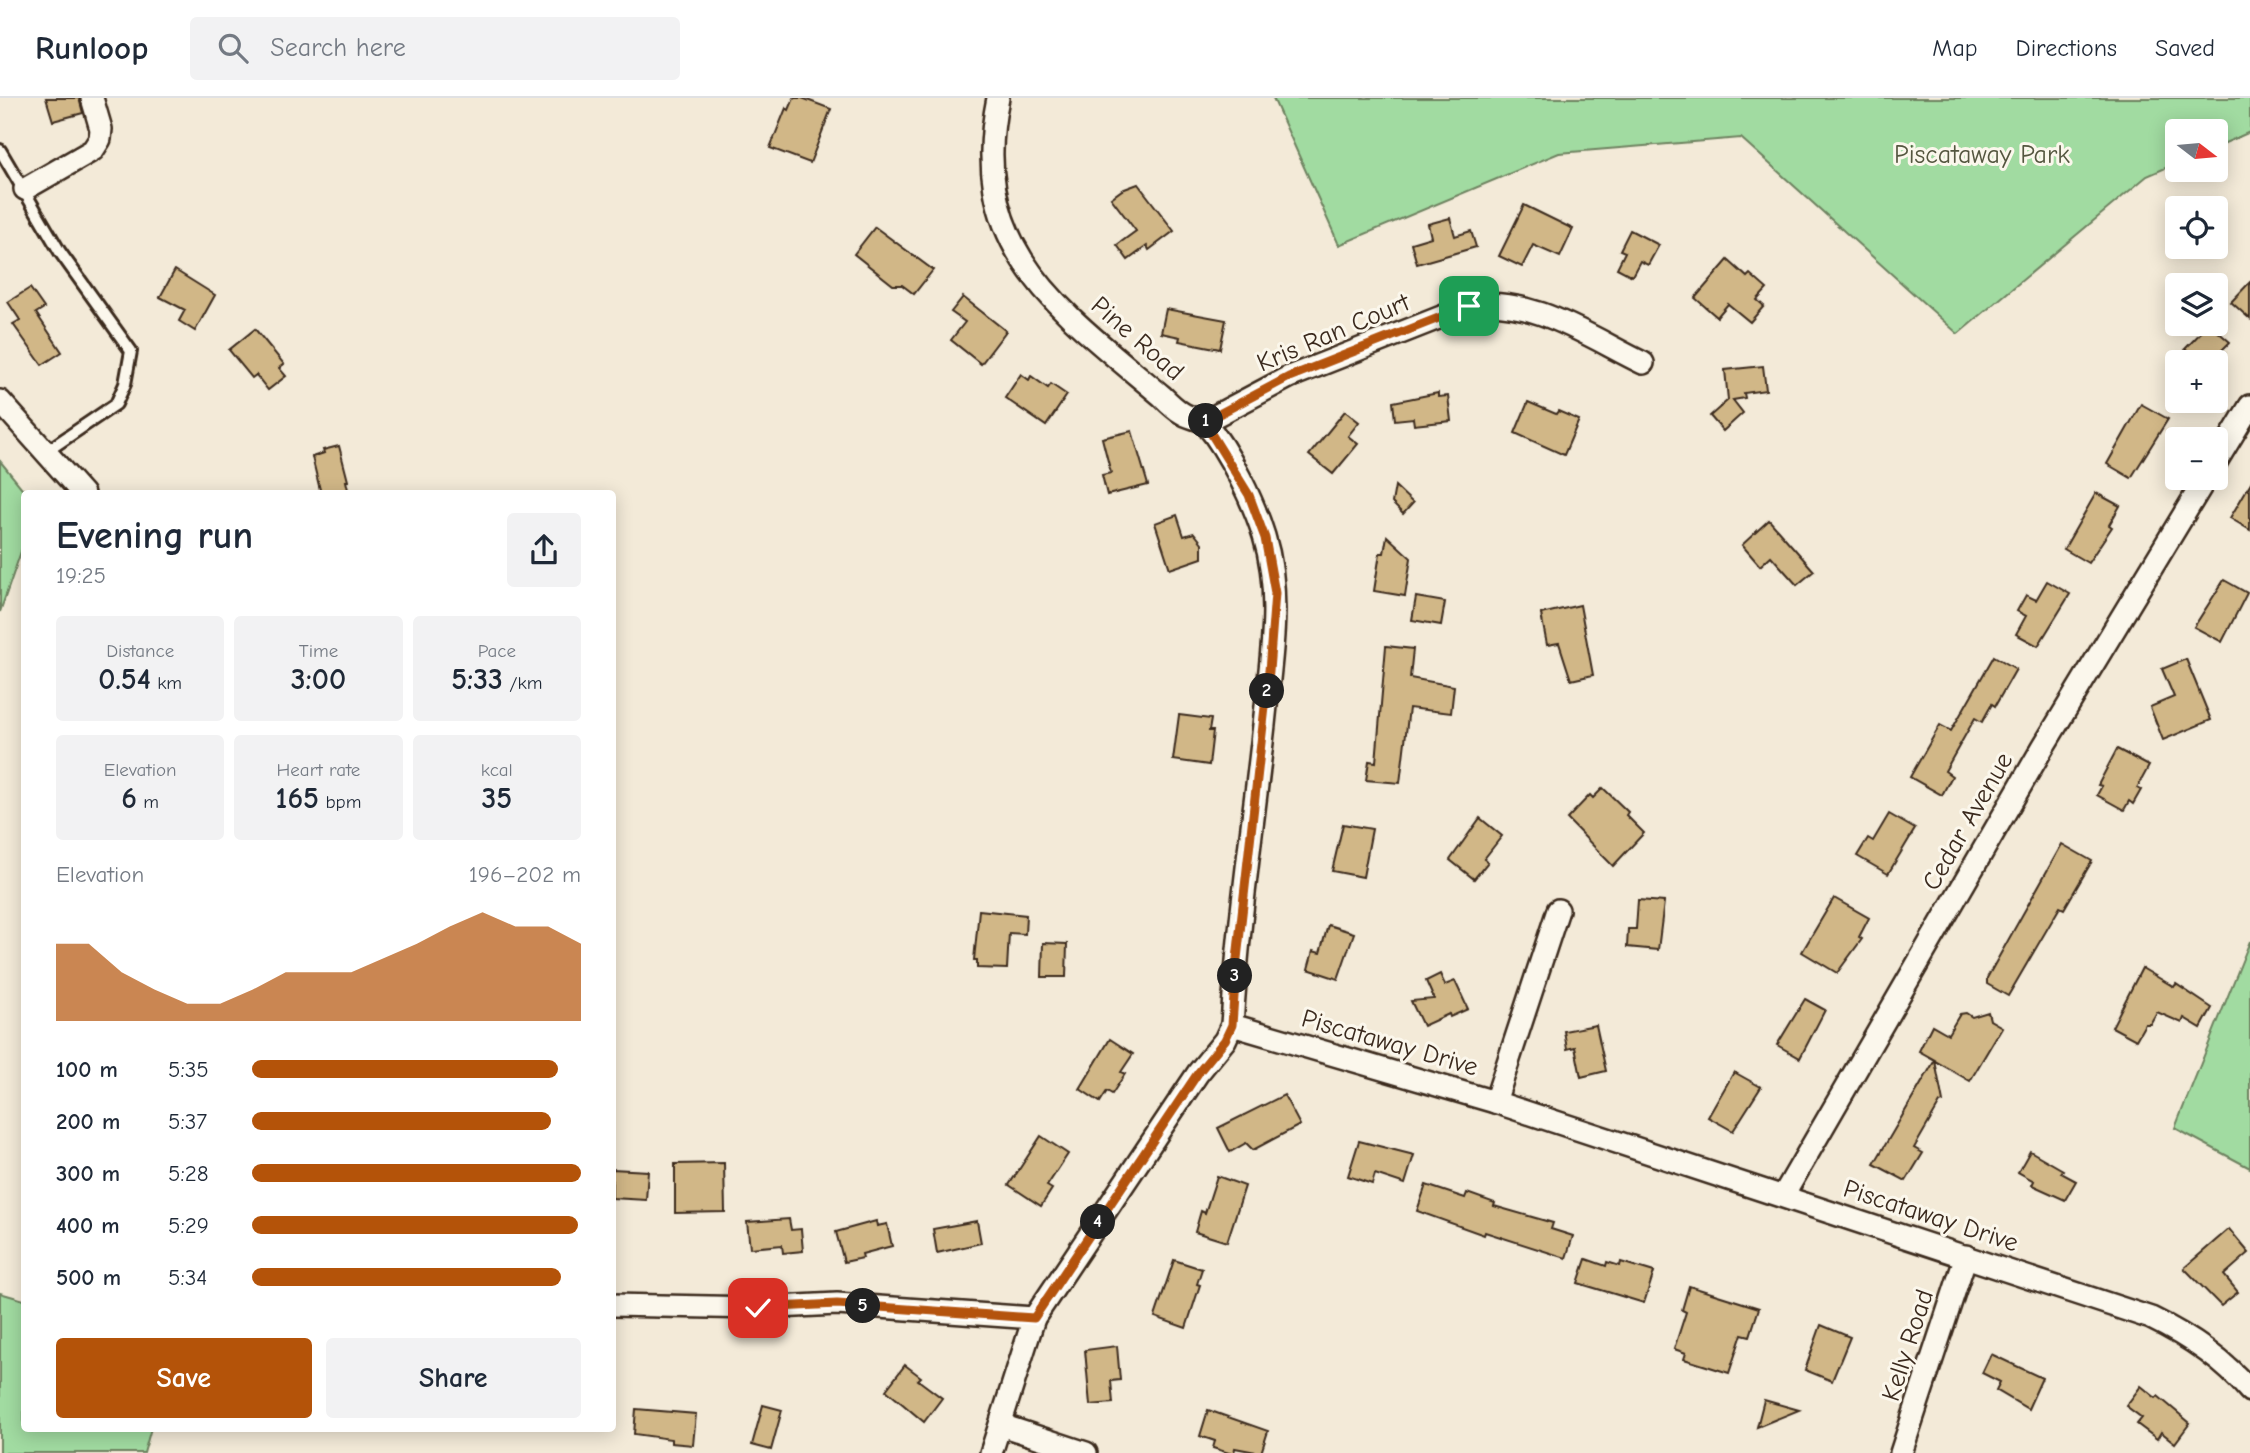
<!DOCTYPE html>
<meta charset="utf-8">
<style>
:root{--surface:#fff;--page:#f2f2f3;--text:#1f2937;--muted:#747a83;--line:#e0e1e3;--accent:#b45309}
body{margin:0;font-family:"Comic Neue",sans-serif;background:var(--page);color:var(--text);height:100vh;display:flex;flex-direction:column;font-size:26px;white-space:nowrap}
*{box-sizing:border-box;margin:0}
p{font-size:23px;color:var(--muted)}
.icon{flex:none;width:38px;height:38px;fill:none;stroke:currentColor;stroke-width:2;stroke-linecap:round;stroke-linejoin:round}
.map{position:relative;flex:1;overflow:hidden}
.details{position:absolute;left:21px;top:392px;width:595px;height:942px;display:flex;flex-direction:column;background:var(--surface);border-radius:7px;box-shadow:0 4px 18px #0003}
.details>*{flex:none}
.needle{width:46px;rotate:106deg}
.fabs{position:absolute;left:2165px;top:21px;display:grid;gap:14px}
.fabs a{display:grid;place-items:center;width:63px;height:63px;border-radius:7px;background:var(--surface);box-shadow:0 4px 18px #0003;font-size:35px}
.pin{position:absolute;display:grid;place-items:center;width:60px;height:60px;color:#fff;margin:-30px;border-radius:14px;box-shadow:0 4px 10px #0006}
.km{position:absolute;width:35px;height:35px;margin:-18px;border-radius:50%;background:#222;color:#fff;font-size:19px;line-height:35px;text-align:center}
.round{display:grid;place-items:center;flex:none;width:74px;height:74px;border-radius:7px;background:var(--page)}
.head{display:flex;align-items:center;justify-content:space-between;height:119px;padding:0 35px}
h1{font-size:38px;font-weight:700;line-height:52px}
.metrics{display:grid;grid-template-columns:repeat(3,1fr);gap:10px;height:119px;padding:7px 35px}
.metrics div{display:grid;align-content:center;border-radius:7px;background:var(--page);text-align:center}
.metrics b{font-size:30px;font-weight:700}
.metrics small{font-size:19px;font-weight:400}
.metrics p{font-size:19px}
.chart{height:196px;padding:14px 35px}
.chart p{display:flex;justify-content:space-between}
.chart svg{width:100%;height:126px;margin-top:7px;fill:var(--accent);opacity:.7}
.cta{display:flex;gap:14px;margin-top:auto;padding:14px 35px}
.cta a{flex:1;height:80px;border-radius:7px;background:var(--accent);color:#fff;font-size:28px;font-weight:700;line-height:80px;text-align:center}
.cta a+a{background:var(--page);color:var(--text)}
ul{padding:0 35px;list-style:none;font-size:23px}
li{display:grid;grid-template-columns:112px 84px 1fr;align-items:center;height:52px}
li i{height:18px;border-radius:9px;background:var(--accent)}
header{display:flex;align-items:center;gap:42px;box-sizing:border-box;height:98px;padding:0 35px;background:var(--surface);border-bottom:2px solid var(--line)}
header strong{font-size:33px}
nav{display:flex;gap:38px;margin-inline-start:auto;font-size:24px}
.search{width:490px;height:63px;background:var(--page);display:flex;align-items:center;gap:18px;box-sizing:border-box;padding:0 24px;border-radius:7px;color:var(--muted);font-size:26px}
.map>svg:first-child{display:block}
</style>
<header>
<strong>Runloop</strong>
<div class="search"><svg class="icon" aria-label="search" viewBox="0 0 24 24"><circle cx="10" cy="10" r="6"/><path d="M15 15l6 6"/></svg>Search here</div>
<nav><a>Map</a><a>Directions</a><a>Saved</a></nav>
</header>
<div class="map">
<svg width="2250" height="1355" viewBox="0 0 2250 1355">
<rect width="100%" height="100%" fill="#f3ead8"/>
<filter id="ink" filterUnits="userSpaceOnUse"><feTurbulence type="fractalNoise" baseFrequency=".0143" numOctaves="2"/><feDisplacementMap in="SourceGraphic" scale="14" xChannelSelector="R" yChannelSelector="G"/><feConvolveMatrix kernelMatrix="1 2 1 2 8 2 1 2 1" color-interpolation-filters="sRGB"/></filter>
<g filter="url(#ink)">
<g fill="#a1dba1" stroke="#6e8260" stroke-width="2">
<polygon points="1273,0 2250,0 2250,34 2216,49 2216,33 2177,33 2177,65 2147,78 1958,236 1741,40 1559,55 1339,147"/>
<polygon points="0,363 26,395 24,445 0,514"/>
<polygon points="2250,843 2250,1070 2175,1030"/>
<polygon points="0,1195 24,1202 24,1330 151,1330 144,1355 0,1355"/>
</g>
<g fill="#d1b787" stroke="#3b2a1e" stroke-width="2">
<polygon points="46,0 79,0 83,15 53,23"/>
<polygon points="794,0 802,0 831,11 810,65 770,50 786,10 789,12"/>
<polygon points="1138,86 1174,133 1149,152 1147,148 1128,162 1117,147 1136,133 1111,100 1122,92"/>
<polygon points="1524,107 1573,131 1560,159 1533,147 1522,169 1499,158"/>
<polygon points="1450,120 1455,138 1471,133 1476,149 1417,166 1411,145 1431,139 1428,126"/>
<polygon points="875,129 933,172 914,196 902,187 893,187 854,156"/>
<polygon points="1630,132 1659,147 1648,167 1640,163 1632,178 1617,170 1625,154 1620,152"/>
<polygon points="1728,162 1747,179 1750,176 1767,191 1757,202 1764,208 1750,224 1728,206 1717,219 1695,200"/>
<polygon points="175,172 215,197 195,233 179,223 185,212 160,199"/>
<polygon points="2250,184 2250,221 2231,204"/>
<polygon points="30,190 44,210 36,215 62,254 42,267 13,226 20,222 8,204"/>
<polygon points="963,199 1006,233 981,266 951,242 965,224 951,214"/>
<polygon points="1166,211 1226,222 1220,251 1179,243 1180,239 1161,235"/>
<polygon points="2209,226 2230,244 2222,252 2225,254 2216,264 2177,264 2187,253 2185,251"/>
<polygon points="255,231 284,266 279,270 286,278 268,292 256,277 252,280 229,252"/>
<polygon points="1763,268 1766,292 1744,295 1745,300 1733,302 1743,315 1723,333 1710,318 1728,302 1725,272"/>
<polygon points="1021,276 1029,282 1031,278 1048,290 1051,286 1067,297 1046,328 1005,300"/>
<polygon points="1438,295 1438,299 1448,298 1451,323 1414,327 1413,320 1395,322 1393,304"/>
<polygon points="1528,304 1556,316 1558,313 1579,322 1564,357 1515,335"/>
<polygon points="2141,306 2168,321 2131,380 2107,366"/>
<polygon points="1345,313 1359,324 1348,338 1358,346 1333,376 1309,357"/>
<polygon points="1132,333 1148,387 1107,397 1102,377 1111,375 1102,340"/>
<polygon points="339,348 348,383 346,383 349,396 321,396 312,359 324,355 323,352"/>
<polygon points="2250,386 2250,432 2230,420"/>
<polygon points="1395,388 1413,405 1403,416 1392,405"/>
<polygon points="2096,395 2120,408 2109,427 2112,429 2088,465 2064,451"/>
<polygon points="1177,417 1184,438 1194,435 1202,445 1202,460 1170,471 1155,425"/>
<polygon points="1769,422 1814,473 1797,487 1771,458 1760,468 1742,447"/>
<polygon points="1387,438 1411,460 1405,498 1374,493 1380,455 1384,455"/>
<polygon points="2224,482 2247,495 2222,544 2194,529"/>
<polygon points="2047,483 2070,496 2038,548 2016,536 2026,518 2017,513 2026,497 2036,502"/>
<polygon points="1416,499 1445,504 1441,527 1412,522"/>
<polygon points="1580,507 1593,577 1571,582 1559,545 1547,547 1541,516"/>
<polygon points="1386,548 1413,551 1410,580 1454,588 1451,615 1409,610 1400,685 1366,682 1369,663 1376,664"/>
<polygon points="1994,558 2016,571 1995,608 1992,606 1982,624 1975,620 1945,673 1952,678 1942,697 1910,679 1940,627 1951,633"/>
<polygon points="2186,561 2211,622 2163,642 2150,609 2174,599 2162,571"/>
<polygon points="1179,617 1211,621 1209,633 1213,633 1209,667 1173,662"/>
<polygon points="2117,651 2149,668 2137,690 2141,692 2133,706 2129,703 2124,712 2097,697 2102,688 2098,687"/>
<polygon points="1603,690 1628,714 1626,717 1644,735 1613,768 1567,721 1590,697 1593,700"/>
<polygon points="1889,716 1915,731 1888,776 1857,758 1868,740 1873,743"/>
<polygon points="1480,720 1502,738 1484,761 1488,764 1474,781 1450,762"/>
<polygon points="1343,726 1372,731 1363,779 1332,773"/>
<polygon points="2062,746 2092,763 2064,811 2060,809 2008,898 1987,886 1987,880"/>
<polygon points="1834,800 1869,820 1859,839 1862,841 1837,875 1802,854"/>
<polygon points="1638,802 1664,804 1658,852 1627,849 1628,831 1636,831"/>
<polygon points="979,812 1026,817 1025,836 1009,835 1007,871 977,870 977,862 974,862"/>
<polygon points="1328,827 1354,835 1338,881 1308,871 1313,853 1320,855"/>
<polygon points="1043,845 1067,846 1066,879 1042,879"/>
<polygon points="2142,870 2174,889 2176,886 2212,910 2201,930 2184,920 2182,925 2157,914 2150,926 2145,926 2136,942 2112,929"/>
<polygon points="1440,876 1445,887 1455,883 1468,911 1450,919 1449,916 1423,928 1411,903 1434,901 1426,883"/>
<polygon points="1805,901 1825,912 1800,960 1777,947"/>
<polygon points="1988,914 1990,922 2002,929 1970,983 1935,963 1943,1004 1940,1005 1914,1050 1923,1055 1906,1083 1874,1066 1935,962 1919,953 1932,927 1948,936 1960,916 1966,915 1972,919"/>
<polygon points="1596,927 1606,973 1581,979 1575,949 1567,951 1564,933"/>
<polygon points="1110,941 1133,956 1121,974 1125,976 1112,996 1107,993 1100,1004 1080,991"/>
<polygon points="1734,974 1761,989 1733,1033 1708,1019"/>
<polygon points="1284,997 1300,1027 1253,1052 1246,1045 1230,1054 1218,1030"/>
<polygon points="1041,1038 1068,1056 1047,1088 1052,1091 1041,1108 1009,1087"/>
<polygon points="1359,1043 1414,1057 1405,1086 1375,1076 1372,1086 1348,1078"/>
<polygon points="2030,1053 2063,1072 2061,1075 2076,1083 2065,1102 2032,1087 2034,1083 2018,1074"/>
<polygon points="724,1065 725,1114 675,1115 675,1066"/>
<polygon points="612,1071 648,1073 646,1102 612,1100"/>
<polygon points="1217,1078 1245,1088 1227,1144 1195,1134 1201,1113 1205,1115"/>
<polygon points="1426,1087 1465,1100 1467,1095 1495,1105 1494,1108 1553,1125 1551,1131 1573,1138 1566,1160 1485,1134 1484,1137 1417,1113"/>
<polygon points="789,1121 791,1132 801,1131 803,1153 783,1155 782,1147 750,1150 747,1124"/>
<polygon points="876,1123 877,1128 887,1126 892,1148 862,1156 863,1160 844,1164 836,1134"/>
<polygon points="977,1123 981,1145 937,1155 933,1131"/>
<polygon points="2229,1131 2249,1155 2224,1177 2238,1194 2221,1208 2184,1170"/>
<polygon points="1586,1161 1606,1168 1607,1164 1620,1168 1621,1164 1654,1174 1644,1205 1578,1185"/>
<polygon points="1174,1162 1202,1171 1197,1186 1200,1187 1186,1230 1155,1219"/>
<polygon points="1689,1188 1759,1210 1750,1238 1742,1236 1729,1275 1684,1261 1686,1255 1674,1251 1686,1214 1682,1212"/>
<polygon points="1821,1227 1850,1239 1832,1283 1805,1272"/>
<polygon points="1117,1248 1120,1282 1111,1283 1113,1305 1090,1307 1085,1252"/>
<polygon points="1991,1256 2042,1280 2028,1311 1996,1292 2000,1284 1982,1275"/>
<polygon points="905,1267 921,1279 918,1282 942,1300 924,1324 886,1292"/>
<polygon points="2141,1288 2156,1300 2158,1298 2190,1325 2175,1345 2161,1334 2157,1341 2137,1326 2142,1320 2126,1308"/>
<polygon points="1764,1302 1799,1312 1757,1329"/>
<polygon points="763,1307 782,1312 771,1352 752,1347"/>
<polygon points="636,1311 696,1316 693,1347 671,1345 671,1341 634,1336"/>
<polygon points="1208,1312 1268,1333 1261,1355 1235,1350 1234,1355 1229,1355 1213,1350 1215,1343 1200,1338"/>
</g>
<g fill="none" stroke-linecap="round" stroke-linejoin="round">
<defs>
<polyline id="service" points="0,52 60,154 131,253 125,286 116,306 47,353"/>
<g id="minor">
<path d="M998,0C967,151 1059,211 1162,298C1168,304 1175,311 1182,315C1189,320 1200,320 1206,326C1229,353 1254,405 1264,438C1283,499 1270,565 1264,627C1253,727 1238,827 1232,927"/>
<polyline points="25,91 93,52 100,41 101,31 92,0"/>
<polyline points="0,303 83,396"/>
<path d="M1204,324L1289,279L1469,208C1531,197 1589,239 1643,265"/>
<polyline points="2216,364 2250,308"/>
<polyline points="1495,1004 1558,812"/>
<polyline points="1783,1098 2043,649 2206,380"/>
<polyline points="612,1207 758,1210 837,1206 1034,1220"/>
<polyline points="1001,1327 1086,1355"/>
<path d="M991,1355L1034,1220L1198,975L1225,942L1232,927L1495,1004L2151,1220C2188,1238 2223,1261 2250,1293"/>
<polyline points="1901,1355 1966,1158"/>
</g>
</defs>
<use href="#service" stroke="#3b2a1e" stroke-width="16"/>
<use href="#minor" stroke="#3b2a1e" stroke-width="26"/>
<use href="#service" stroke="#fbf7ec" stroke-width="10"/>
<use href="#minor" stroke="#fbf7ec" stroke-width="21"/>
</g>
</g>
<g fill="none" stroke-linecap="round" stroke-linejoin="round" filter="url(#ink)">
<defs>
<polyline id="route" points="758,1210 837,1206 1034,1220 1198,975 1225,942 1232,927 1236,870 1269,573 1275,495 1265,440 1249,397 1204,324 1289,279 1469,208"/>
</defs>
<use href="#route" stroke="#fff" stroke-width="14"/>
<use href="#route" stroke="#b45309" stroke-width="9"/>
</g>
<g text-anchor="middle" stroke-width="6" stroke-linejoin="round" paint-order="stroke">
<g font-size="26" fill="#54563f" stroke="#fbf7ec">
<text x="1982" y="65">Piscataway Park</text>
</g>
<g font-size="26" fill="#3b2a1e" stroke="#fbf7ec">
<text transform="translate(1333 234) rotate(-23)" y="9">Kris Ran Court</text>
<text transform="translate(1138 240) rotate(41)" y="9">Pine Road</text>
<text transform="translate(1967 723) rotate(-60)" y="9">Cedar Avenue</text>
<text transform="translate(1390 944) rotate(16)" y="9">Piscataway Drive</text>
<text transform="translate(1931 1117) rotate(18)" y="9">Piscataway Drive</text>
<text transform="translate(1907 1247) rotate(-72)" y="9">Kelly Road</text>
</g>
</g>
</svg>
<div class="fabs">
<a><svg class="needle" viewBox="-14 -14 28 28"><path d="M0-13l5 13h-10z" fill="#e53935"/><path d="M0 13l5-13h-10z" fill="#747a83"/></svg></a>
<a><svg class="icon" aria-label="locate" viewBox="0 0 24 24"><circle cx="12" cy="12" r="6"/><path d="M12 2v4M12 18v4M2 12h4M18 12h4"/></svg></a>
<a><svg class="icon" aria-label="layers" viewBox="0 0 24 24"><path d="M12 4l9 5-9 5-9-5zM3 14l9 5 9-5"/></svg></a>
<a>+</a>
<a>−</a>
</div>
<div class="pin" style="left:1469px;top:208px;background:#1e9e55"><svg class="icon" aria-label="arrive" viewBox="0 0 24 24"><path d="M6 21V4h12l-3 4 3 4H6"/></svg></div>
<div class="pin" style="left:758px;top:1210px;background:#d93025"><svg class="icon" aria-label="check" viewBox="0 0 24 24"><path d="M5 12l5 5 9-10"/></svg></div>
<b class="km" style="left:1206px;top:323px">1</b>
<b class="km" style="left:1267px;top:593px">2</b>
<b class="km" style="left:1235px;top:878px">3</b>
<b class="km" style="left:1098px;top:1124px">4</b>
<b class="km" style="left:863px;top:1208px">5</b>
<section class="details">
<div class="head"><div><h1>Evening run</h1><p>19:25</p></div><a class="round"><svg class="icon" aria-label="share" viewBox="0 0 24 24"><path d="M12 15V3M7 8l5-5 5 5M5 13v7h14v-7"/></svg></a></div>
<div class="metrics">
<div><p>Distance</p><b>0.54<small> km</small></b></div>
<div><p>Time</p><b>3:00</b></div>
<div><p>Pace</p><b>5:33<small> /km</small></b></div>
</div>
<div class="metrics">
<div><p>Elevation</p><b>6<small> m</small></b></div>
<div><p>Heart rate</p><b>165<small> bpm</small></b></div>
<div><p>kcal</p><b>35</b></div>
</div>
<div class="chart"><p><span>Elevation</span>196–202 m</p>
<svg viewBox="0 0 160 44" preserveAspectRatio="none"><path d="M0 44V17L10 17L20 27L30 33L40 38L50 38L60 33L70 27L80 27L90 27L100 22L110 17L120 11L130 6L140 11L150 11L160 17V44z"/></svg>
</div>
<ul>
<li><b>100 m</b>5:35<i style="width:93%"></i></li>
<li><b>200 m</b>5:37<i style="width:91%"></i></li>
<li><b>300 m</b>5:28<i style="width:100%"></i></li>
<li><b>400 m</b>5:29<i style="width:99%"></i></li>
<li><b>500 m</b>5:34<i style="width:94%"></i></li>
</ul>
<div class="cta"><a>Save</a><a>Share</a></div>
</section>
</div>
